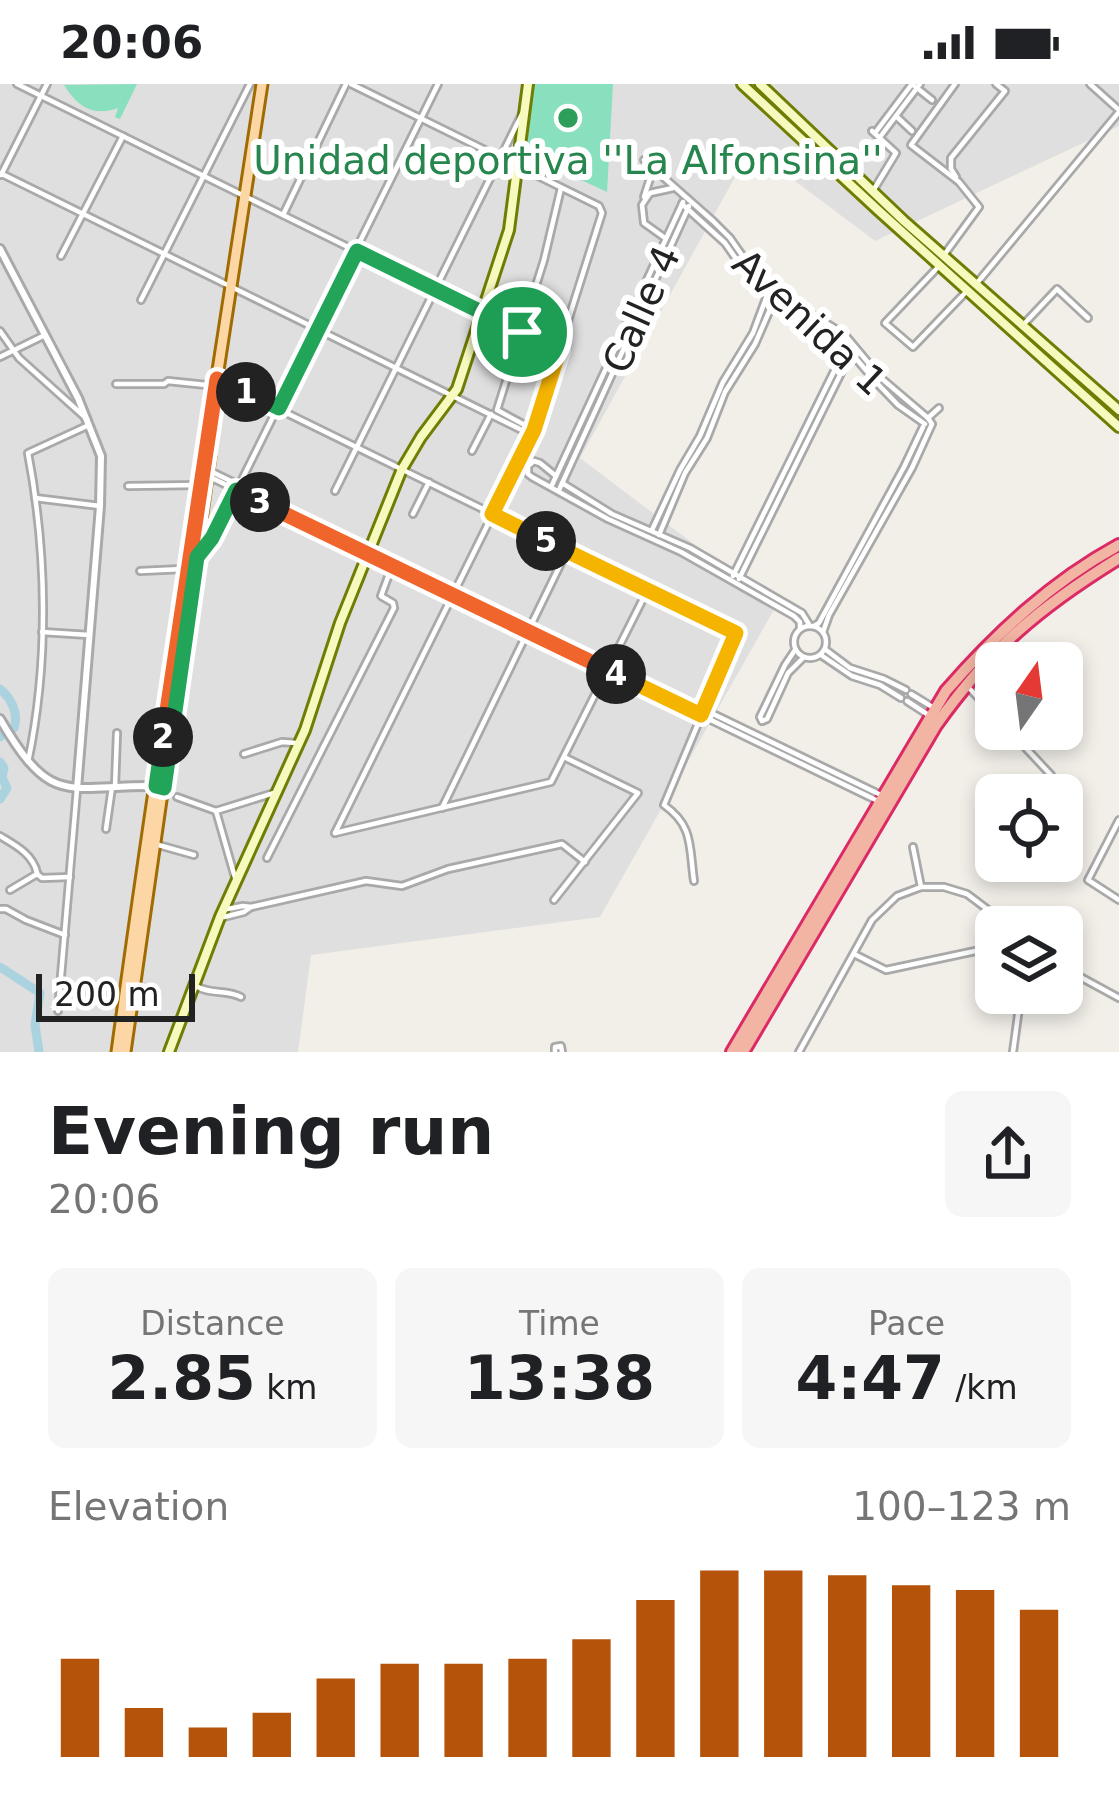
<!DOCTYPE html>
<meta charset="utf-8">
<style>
:root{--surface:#fff;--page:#f6f6f6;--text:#202124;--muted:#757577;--accent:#b45309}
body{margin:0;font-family:"DejaVu Sans",sans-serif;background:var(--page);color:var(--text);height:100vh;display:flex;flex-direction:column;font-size:45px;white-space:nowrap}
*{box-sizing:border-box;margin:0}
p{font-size:39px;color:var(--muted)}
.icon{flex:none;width:66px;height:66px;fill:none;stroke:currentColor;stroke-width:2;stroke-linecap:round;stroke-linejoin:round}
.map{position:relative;height:968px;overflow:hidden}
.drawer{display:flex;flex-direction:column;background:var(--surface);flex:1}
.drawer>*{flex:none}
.needle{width:78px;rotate:14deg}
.tools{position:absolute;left:975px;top:558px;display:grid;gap:24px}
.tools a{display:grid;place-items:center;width:108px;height:108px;border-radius:18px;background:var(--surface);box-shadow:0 6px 18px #0003;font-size:60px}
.scale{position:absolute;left:36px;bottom:30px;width:159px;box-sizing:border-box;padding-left:12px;border:6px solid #222;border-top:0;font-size:33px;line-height:42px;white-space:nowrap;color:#222;-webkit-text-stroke:9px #fff;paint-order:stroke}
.pin{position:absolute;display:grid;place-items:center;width:102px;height:102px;color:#fff;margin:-51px;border:6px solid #fff;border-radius:50%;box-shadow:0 3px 12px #0007}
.km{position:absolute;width:60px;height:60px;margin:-30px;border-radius:50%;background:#222;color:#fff;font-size:33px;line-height:60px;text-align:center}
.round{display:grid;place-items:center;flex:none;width:126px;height:126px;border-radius:18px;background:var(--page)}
.head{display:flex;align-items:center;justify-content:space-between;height:204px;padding:0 48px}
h1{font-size:66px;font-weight:600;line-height:90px}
.figures{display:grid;grid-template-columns:repeat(3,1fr);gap:18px;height:204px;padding:12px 48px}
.figures div{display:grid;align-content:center;border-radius:18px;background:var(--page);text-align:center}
.figures b{font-size:60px;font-weight:600}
.figures small{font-size:33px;font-weight:400}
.figures p{font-size:33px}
.chart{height:336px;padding:24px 48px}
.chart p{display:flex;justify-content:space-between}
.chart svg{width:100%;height:216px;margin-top:12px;stroke:var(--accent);stroke-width:6}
.status{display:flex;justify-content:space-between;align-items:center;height:84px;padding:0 60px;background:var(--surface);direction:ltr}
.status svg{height:33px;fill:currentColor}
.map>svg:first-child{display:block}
</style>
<div class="status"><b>20:06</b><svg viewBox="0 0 49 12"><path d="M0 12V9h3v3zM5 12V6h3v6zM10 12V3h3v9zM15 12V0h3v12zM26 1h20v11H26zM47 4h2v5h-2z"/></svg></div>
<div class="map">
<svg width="1119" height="968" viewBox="0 0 1119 968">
<rect width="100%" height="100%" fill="#f2efe9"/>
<polygon fill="#e0dfdf" points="0,0 1119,0 1119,42 875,157 751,64 580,374 776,522 600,833 311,871 298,968 0,968"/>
<g fill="#88e0be">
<path d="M137,0L120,35L115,33L118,24C92,33 78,23 64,1Z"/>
<polygon points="528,0 613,0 607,108 521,68"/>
</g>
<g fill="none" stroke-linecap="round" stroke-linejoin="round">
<g stroke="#aad3df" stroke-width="9">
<path d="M0,605C11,614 19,629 14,644"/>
<polyline points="0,653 1,652"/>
<polyline points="0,678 4,684 2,693 7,704 0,715"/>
<polyline points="0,883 40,909 35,941 39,968"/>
</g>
<defs>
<g id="minor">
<polyline points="17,0 559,267"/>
<polyline points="1090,0 1119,26"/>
<polyline points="896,32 912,47"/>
<polyline points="872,47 896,69 873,107"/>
<polyline points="875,49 912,0 932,16"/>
<polyline points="880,53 920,0"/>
<polyline points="644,76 713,137 730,154 753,187 772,205 845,251 881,294 928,334"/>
<polyline points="0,89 532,351"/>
<polyline points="1,91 47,0"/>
<polyline points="956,93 951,85 951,74 1005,7 996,0"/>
<polyline points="644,113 653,85"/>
<polyline points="682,120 725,159 746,189 767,211 811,241 841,257 876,298 898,321 925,340"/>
<polyline points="283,131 346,0"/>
<polyline points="665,154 644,139 642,121 650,109 673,104"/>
<polyline points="944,171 979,123 959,98 911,61 955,0"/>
<polyline points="61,172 123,52"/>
<polyline points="940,181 885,239 913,263 965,209"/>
<polyline points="977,199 1119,28"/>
<polyline points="141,216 250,0"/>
<polyline points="1024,240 1057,205 1088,234"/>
<polyline points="0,247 19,274 87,335"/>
<polyline points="0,273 43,252"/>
<path d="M217,295L736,549L664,721C694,742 689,763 694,797"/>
<polyline points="116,300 164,300 168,297 216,302"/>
<polyline points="929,333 939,324"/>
<polyline points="534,346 497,326 544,176 561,104"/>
<polyline points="472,367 491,330"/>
<polyline points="208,386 883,712"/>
<polyline points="556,392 540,379 534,377 528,382 528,390 532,393 608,435 681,468 794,532 800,538 800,545"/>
<polyline points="210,393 880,718"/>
<polyline points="562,399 612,430 690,464 802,529 810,542"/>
<polyline points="552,401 683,118"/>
<polyline points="128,402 200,401"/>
<polyline points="559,406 689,122"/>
<polyline points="335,407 523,28"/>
<polyline points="35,414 100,422"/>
<polyline points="413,430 429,398"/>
<polyline points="652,446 680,386 700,352 723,298 753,249 768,209"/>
<polyline points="659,451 685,389 707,354 725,308 755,260 775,214"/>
<polyline points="200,469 213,454 438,0"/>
<polyline points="140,487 183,485"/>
<polyline points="733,492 847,261"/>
<polyline points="739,495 851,269"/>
<circle cx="810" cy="558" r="16"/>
<polyline points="814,542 819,539 904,383 923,343"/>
<polyline points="42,548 89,551"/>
<polyline points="823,548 829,531 912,384 932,340 928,334"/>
<polyline points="826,566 850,584 884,595 906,606"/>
<polyline points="821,571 852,592 880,601 901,614"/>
<polyline points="969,604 996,632"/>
<polyline points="911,610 934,624"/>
<polyline points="907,617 927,630"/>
<polyline points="762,637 760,633 785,581 795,566"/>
<polyline points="762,637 767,635 788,589 803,574"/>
<polyline points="1008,645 1051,691"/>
<polyline points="244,670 282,658 296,659"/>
<path d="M28,678C49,578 47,469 28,369L89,341"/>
<polyline points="115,703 117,649"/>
<polyline points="177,713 216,727 236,797"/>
<polyline points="442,724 567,467"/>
<polyline points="216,727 274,709"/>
<polyline points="1119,736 1088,796 1119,816"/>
<polyline points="106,745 112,703"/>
<polyline points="335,749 532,351 602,129 599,122 351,0"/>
<polyline points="335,749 551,698 647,507"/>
<path d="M0,752C15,761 33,770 37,789"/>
<polyline points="155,760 194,771"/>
<polyline points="913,763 921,803"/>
<polyline points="267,774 394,524 393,519 381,512 392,482"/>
<polyline points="10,806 37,790 42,794 70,793"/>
<polyline points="554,816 638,709 564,673"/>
<polyline points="0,825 6,825 26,836 65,851"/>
<polyline points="227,825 243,822 251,823"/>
<polyline points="224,833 244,828 251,823 366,797 402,802 448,785 562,760 585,778"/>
<polyline points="854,870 886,886 980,866 996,845"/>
<polyline points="1062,883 1119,914"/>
<path d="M196,902C210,911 227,905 241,913"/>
<polyline points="58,927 77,705"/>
<polyline points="555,968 555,963 561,962 562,968"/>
<polyline points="799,968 872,836 897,812 921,803 944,803 967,810 1011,843"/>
<polyline points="1013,968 1021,909"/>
</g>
<g id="tertiary">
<polyline points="0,165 78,314 101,372 100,422 77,705"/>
<path d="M0,635C52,724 65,701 154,702"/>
</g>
<g id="secondary">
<polyline points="742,0 879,127 1119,343"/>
<polyline points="760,0 904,137 1119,326"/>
<polyline points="169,968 220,833 305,646 340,539 402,385 421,353 457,305 509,146 528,0"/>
</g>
<g id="primary">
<path d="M117,968C161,644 213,323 262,0"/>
<polyline points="125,968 210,373"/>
</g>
<g id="trunk">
<path d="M732,968L946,607C997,549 1051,498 1119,461"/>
<path d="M743,968L936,641C992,563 1038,524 1119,474"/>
</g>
</defs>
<use href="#minor" stroke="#a9a9a9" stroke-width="10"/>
<use href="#tertiary" stroke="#a9a9a9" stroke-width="12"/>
<use href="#secondary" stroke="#707d05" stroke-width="14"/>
<use href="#primary" stroke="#a06b00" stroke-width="15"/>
<use href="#trunk" stroke="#dc2a67" stroke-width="16"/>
<use href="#minor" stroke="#fff" stroke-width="4.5"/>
<use href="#tertiary" stroke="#fff" stroke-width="6"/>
<use href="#secondary" stroke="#f7fabf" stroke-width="8"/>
<use href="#primary" stroke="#fcd6a4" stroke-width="9"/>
<use href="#trunk" stroke="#f2b4a3" stroke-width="10"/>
</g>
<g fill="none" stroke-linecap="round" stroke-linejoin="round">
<defs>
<polyline id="split-1" points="246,308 279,324 357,167 522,248"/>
<polyline id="split-2" points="163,653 217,295 246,308"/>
<polyline id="split-3" points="163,653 156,702 164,704 197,473 212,454 236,406 260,418"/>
<polyline id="split-4" points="260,418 616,590"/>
<polyline id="split-5" points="546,457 736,549 701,631 616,590"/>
<polyline id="split-6" points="522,248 559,267 534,346 492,430 546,457"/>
</defs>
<use href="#split-1" stroke="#fff" stroke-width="24"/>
<use href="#split-2" stroke="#fff" stroke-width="24"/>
<use href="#split-3" stroke="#fff" stroke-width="24"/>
<use href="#split-4" stroke="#fff" stroke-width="24"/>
<use href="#split-5" stroke="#fff" stroke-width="24"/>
<use href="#split-6" stroke="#fff" stroke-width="24"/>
<use href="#split-1" stroke="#22a559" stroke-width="15"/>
<use href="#split-2" stroke="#f0652b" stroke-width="15"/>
<use href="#split-3" stroke="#22a559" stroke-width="15"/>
<use href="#split-4" stroke="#f0652b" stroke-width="15"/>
<use href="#split-5" stroke="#f5b400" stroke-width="15"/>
<use href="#split-6" stroke="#f5b400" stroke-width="15"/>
</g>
<circle fill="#2e9e5b" stroke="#fff" stroke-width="4.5" cx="568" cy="34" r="12"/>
<g text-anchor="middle" stroke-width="12" stroke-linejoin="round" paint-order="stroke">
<g font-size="39" fill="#27864d" stroke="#fff">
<text x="568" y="90">Unidad deportiva ''La Alfonsina''</text>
</g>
<g font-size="39" fill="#222" stroke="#fff">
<text transform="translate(641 225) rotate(-66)" y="14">Calle 4</text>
<text transform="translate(810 238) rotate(43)" y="14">Avenida 1</text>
</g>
</g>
</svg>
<div class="tools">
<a><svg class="needle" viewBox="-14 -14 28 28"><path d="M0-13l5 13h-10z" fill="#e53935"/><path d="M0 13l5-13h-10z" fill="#757577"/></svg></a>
<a><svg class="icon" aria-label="locate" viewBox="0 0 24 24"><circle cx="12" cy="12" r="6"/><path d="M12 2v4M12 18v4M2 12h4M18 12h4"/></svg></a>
<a><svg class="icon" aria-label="layers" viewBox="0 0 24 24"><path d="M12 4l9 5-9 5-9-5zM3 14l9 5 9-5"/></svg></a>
</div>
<div class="scale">200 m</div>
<div class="pin" style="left:522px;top:248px;background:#1e9e55"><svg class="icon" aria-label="arrive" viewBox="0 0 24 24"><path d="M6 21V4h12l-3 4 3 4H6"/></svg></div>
<b class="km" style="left:246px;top:308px">1</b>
<b class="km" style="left:163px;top:653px">2</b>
<b class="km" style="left:260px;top:418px">3</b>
<b class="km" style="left:616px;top:590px">4</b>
<b class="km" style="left:546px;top:457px">5</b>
</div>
<section class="drawer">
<div class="head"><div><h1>Evening run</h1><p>20:06</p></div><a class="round"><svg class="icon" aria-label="share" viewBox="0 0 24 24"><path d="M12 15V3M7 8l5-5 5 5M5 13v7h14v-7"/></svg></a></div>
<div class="figures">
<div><p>Distance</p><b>2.85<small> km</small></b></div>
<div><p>Time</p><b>13:38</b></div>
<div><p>Pace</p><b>4:47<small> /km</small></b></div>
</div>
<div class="chart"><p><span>Elevation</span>100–123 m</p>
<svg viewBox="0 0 160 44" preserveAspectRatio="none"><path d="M5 44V24M15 44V34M25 44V38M35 44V35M45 44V28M55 44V25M65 44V25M75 44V24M85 44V20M95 44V12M105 44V6M115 44V6M125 44V7M135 44V9M145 44V10M155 44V14"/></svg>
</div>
</section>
